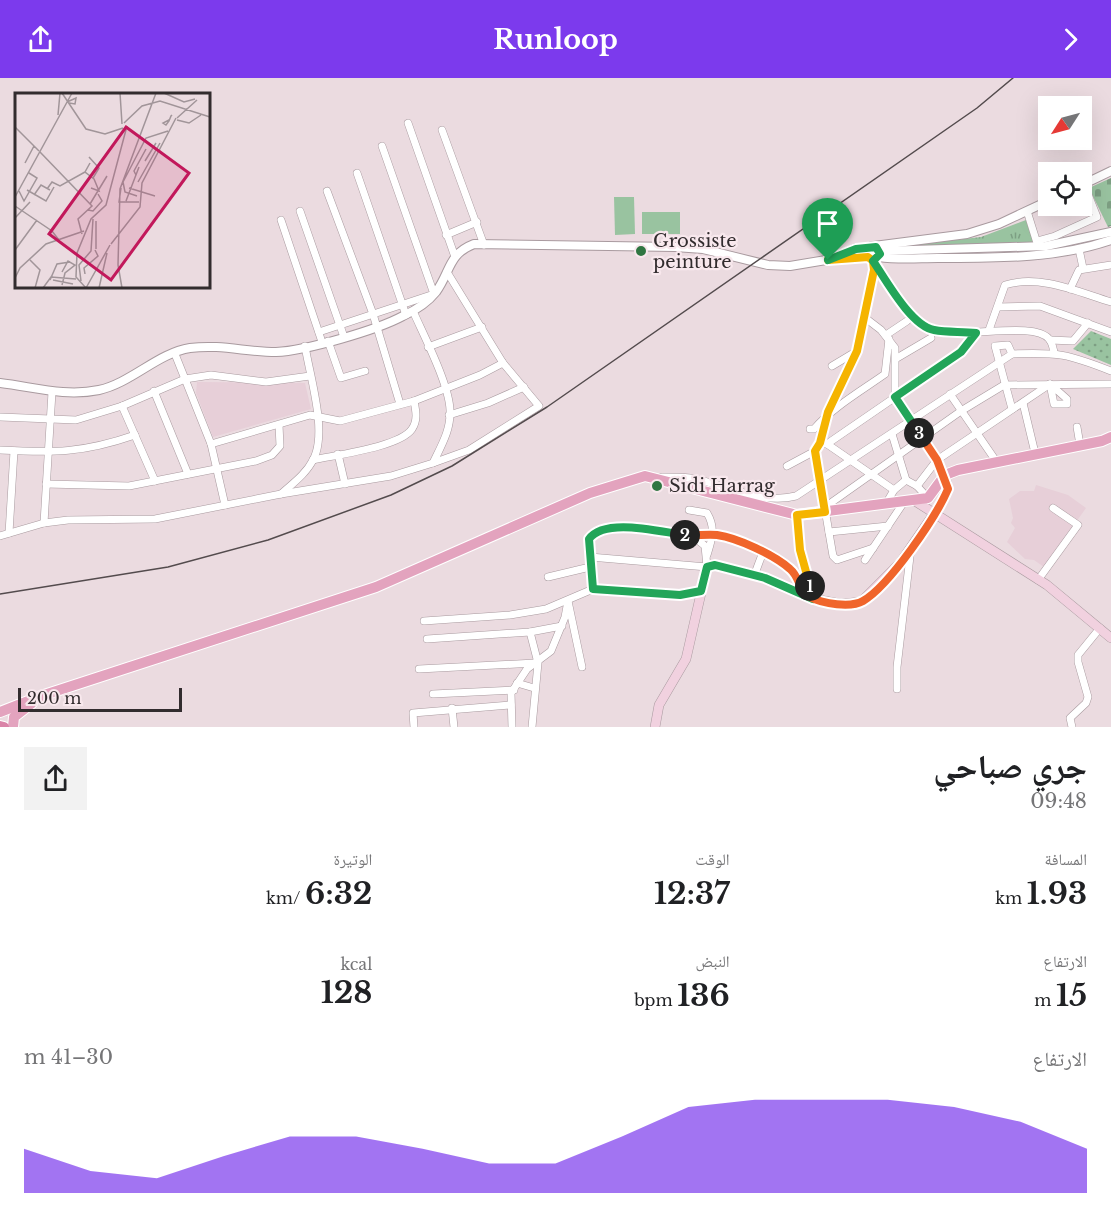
<!DOCTYPE html>
<html lang="ar">
<meta charset="utf-8">
<style>
:root{--surface:#fff;--page:#f2f2f2;--text:#202124;--muted:#757577;--accent:#7c3aed}
body{margin:0;font-family:"Libre Baskerville","Noto Naskh Arabic",serif;background:var(--page);color:var(--text);direction:rtl;height:100vh;display:flex;flex-direction:column;font-size:22px;white-space:nowrap}
*{box-sizing:border-box;margin:0}
p{font-size:20px;color:var(--muted)}
.icon{flex:none;width:33px;height:33px;fill:none;stroke:currentColor;stroke-width:2;stroke-linecap:round;stroke-linejoin:round}
.map{position:relative;height:649px;overflow:hidden;direction:ltr}
.details{display:flex;flex-direction:column;background:var(--surface);flex:1}
.details>*{flex:none}
.needle{width:39px;rotate:234deg}
.tools{position:absolute;left:1038px;top:18px;display:grid;gap:12px}
.tools a{display:grid;place-items:center;width:54px;height:54px;border-radius:0px;background:var(--surface);box-shadow:0 6px 24px #0002;font-size:30px}
.scale{position:absolute;left:18px;bottom:15px;width:164px;box-sizing:border-box;padding-left:6px;border:3px solid #322c2e;border-top:0;font-size:16px;line-height:21px;white-space:nowrap;color:#322c2e;-webkit-text-stroke:4px #f8e8ed;paint-order:stroke}
.pin{position:absolute;display:grid;place-items:center;width:51px;height:51px;color:#fff;margin:-62px -26px;border-radius:50% 50% 50% 0;rotate:-45deg;box-shadow:0 0 6px #0007}
.pin .icon{rotate:45deg}
.km{position:absolute;width:30px;height:30px;margin:-15px;border-radius:50%;background:#222;color:#fff;font-size:16px;line-height:30px;text-align:center}
.round{display:grid;place-items:center;flex:none;width:63px;height:63px;border-radius:0px;background:var(--page)}
.headline{display:flex;align-items:center;justify-content:space-between;height:102px;padding:0 24px}
h1{font-size:33px;font-weight:700;line-height:45px}
.stats{display:grid;grid-template-columns:repeat(3,1fr);gap:9px;height:102px;padding:6px 24px}
.stats div{display:grid;align-content:center}
.stats b{font-size:30px;font-weight:700}
.stats small{font-size:16px;font-weight:400}
.stats p{font-size:16px}
.chart{height:168px;padding:12px 24px}
.chart p{display:flex;justify-content:space-between}
.chart svg{width:100%;height:108px;margin-top:6px;fill:var(--accent);opacity:.7}
header{display:flex;justify-content:space-between;align-items:center;height:78px;padding:0 24px;background:var(--accent);color:#fff;font-size:27px;font-weight:700}
.map>svg:first-child{display:block}
</style>
<header><svg class="icon" aria-label="forward" viewBox="0 0 24 24"><path d="M9 5l7 7-7 7"/></svg>Runloop<svg class="icon" aria-label="share" viewBox="0 0 24 24"><path d="M12 15V3M7 8l5-5 5 5M5 13v7h14v-7"/></svg></header>
<div class="map">
<svg width="1111" height="649" viewBox="0 0 1111 649">
<defs>
<pattern id="grass-tufts" width="24" height="20" patternUnits="userSpaceOnUse" patternTransform="scale(1.5)"><rect width="24" height="20" fill="#99c3a0"/><path d="M3 7l-1-3M5 7V3M7 7l1-3M15 17l-1-3M17 17v-4M19 17l1-3" fill="none" stroke="#7d9f83"/></pattern>
<pattern id="cemetery-stones" width="16" height="16" patternUnits="userSpaceOnUse" patternTransform="scale(1.5)"><rect width="16" height="16" fill="#99c3a0"/><path d="M2 7V4a2 2 0 0 1 4 0v3zM10 15v-3a2 2 0 0 1 4 0v3z" fill="#7d9f83"/></pattern>
<pattern id="garden-dots" width="8" height="8" patternUnits="userSpaceOnUse" patternTransform="scale(1.5)"><rect width="8" height="8" fill="#99c3a0"/><path d="M2 2h.1M6 6h.1" fill="none" stroke="#7d9f83" stroke-width="1.8" stroke-linecap="round"/></pattern>
</defs>
<rect width="100%" height="100%" fill="#ebdbe0"/>
<g fill="#e7cfd8">
<polygon points="197,304 305,305 311,331 213,359 196,315"/>
<polygon points="1036,407 1068,417 1086,430 1044,489 1034,482 1025,481 1007,464 1015,450 1011,445 1013,440 1009,421 1020,413 1034,413"/>
</g>
<polygon fill="url(#grass-tufts)" points="1026,142 1034,165 893,169 981,159"/>
<polygon fill="url(#cemetery-stones)" points="1111,100 1111,148 1108,149 1089,110"/>
<polygon fill="url(#garden-dots)" points="1091,253 1111,261 1111,287 1073,271"/>
<g fill="#99c3a0">
<polygon points="614,119 634,119 635,156 615,157"/>
<rect x="642" y="134" width="38" height="22"/>
</g>
<g fill="none" stroke-linecap="round" stroke-linejoin="round">
<defs>
<g id="minor">
<polyline points="408,45 455,179"/>
<polyline points="442,52 484,167"/>
<polyline points="357,95 406,237"/>
<polyline points="327,113 373,236 400,326"/>
<polyline points="300,133 344,259"/>
<polyline points="1027,133 1037,165"/>
<polyline points="281,142 322,264"/>
<polyline points="446,157 477,144"/>
<polyline points="1037,163 1055,158 1097,139 1084,106"/>
<polyline points="1079,171 1083,190"/>
<path d="M873,183C887,204 902,234 924,248C950,265 1032,241 1049,261C1052,264 1053,270 1054,274"/>
<polyline points="1070,211 1079,192 1111,187"/>
<polyline points="998,229 1040,228 1111,254"/>
<polyline points="864,239 881,252 895,270 895,319 945,397"/>
<path d="M989,252L1005,207C1040,196 1078,214 1111,224"/>
<polyline points="319,254 434,216 382,68"/>
<polyline points="886,257 907,243"/>
<polyline points="1050,262 1073,263 1088,245"/>
<polyline points="328,263 341,300 365,293"/>
<polyline points="428,269 482,249"/>
<polyline points="175,276 211,366 225,427"/>
<polyline points="897,280 931,260"/>
<polyline points="832,288 857,273 874,185"/>
<polygon points="1050,306 1067,321 1067,326 1054,326"/>
<polyline points="154,313 188,396"/>
<polyline points="950,316 996,383"/>
<polyline points="1023,325 1035,375"/>
<polyline points="122,328 155,403"/>
<polyline points="1012,331 995,268 1008,267 1012,276"/>
<polyline points="449,337 488,325 524,309"/>
<polyline points="0,339 76,342 122,328 185,301 211,297 266,304 310,298"/>
<polyline points="1077,349 1080,367"/>
<path d="M810,351H814C833,329 861,313 885,296L889,261"/>
<polyline points="892,356 906,402"/>
<polyline points="820,365 828,334 857,273"/>
<polyline points="211,366 310,337 340,343 414,323 480,297 503,285"/>
<polyline points="827,366 894,412"/>
<path d="M0,372C54,375 83,375 135,357"/>
<polyline points="815,373 833,478 837,482 873,470"/>
<polyline points="338,376 345,406"/>
<path d="M313,382C335,377 400,369 412,351C418,342 416,333 414,323"/>
<polyline points="433,385 469,372 539,328 503,285 447,194"/>
<polyline points="787,388 815,373 820,365 827,366 961,274 976,255"/>
<path d="M662,399C671,399 681,399 690,400C726,406 760,427 796,418L1012,276C1058,274 1068,276 1111,293"/>
<polyline points="46,406 129,408 256,383 272,377 280,368 279,347"/>
<polyline points="917,408 937,382 1050,306"/>
<path d="M281,416C292,406 306,396 313,382C328,355 310,299 305,268"/>
<polyline points="887,424 894,412 906,402 917,408 928,420"/>
<polyline points="825,429 961,333 1004,307 1111,306"/>
<path d="M689,432L707,435C716,450 712,461 707,477"/>
<polyline points="797,437 800,472 813,521"/>
<polyline points="44,445 52,314"/>
<polyline points="829,454 888,448"/>
<polyline points="9,455 14,373"/>
<path d="M0,458L44,445L68,442L155,441L281,416L391,398L433,385C441,368 451,352 450,332C449,306 424,258 413,233"/>
<polyline points="763,474 794,494 803,516"/>
<polyline points="590,479 707,489 705,468 693,458"/>
<polyline points="865,482 904,424"/>
<polyline points="548,499 590,489"/>
<polyline points="1038,502 1078,447 1053,430"/>
<polyline points="593,511 589,461 593,455 619,448 693,458 714,457 730,459 763,474 754,498"/>
<polyline points="424,543 510,537 546,531 593,511 680,517 701,513"/>
<polyline points="530,554 538,585 532,649"/>
<polyline points="427,561 530,554 562,548"/>
<polyline points="419,591 535,585"/>
<polyline points="517,605 534,610"/>
<polyline points="897,611 897,589 911,470"/>
<polyline points="433,616 514,612"/>
<polyline points="452,630 454,649"/>
<polyline points="414,649 413,635 511,627"/>
<polyline points="512,649 511,615 527,591 551,573 565,539 568,523 582,589"/>
<polyline points="1072,649 1070,640 1086,625 1088,619 1078,584 1078,577 1100,550"/>
</g>
<g id="tertiary">
<polyline points="1082,107 1111,93"/>
<polyline points="874,168 967,156 999,146 1048,123"/>
<circle cx="873" cy="175" r="7"/>
<polyline points="880,173 1046,168 1111,154"/>
<polyline points="840,177 856,170 868,170"/>
<path d="M879,179C899,182 919,180 938,180C996,180 1056,181 1111,162"/>
<path d="M0,305C34,309 65,319 99,312C131,305 158,275 190,270C221,266 246,274 276,274C305,273 377,252 403,238C414,233 428,224 436,214C451,193 448,176 474,166L675,169L703,171L768,187L790,188L838,180L868,179"/>
</g>
<g id="secondary">
<polyline points="915,423 1047,507 1111,560"/>
<polyline points="655,649 659,627 686,581 707,489 715,487 765,500 814,521 841,526 861,524 900,485 942,424 948,411 945,397"/>
</g>
<g id="primary">
<polyline points="0,634 41,618 376,509 590,415 645,398 797,437 928,420 945,397 958,392 1102,363 1111,359"/>
<polyline points="13,649 14,639 32,625"/>
</g>
<polyline id="trunk" points="0,648 4,649"/>
</defs>
<use href="#minor" stroke="#a99a9f" stroke-width="8"/>
<use href="#tertiary" stroke="#a99a9f" stroke-width="10"/>
<use href="#secondary" stroke="#a99a9f" stroke-width="10"/>
<use href="#primary" stroke="#fff" stroke-width="12"/>
<use href="#trunk" stroke="#fff" stroke-width="12"/>
<use href="#minor" stroke="#fff" stroke-width="7"/>
<use href="#tertiary" stroke="#fff" stroke-width="8"/>
<use href="#secondary" stroke="#f1d1df" stroke-width="9"/>
<use href="#primary" stroke="#e3a3be" stroke-width="10"/>
<use href="#trunk" stroke="#da84a8" stroke-width="10"/>
<polyline stroke="#534b4d" stroke-width="1.5" points="0,516 168,489 268,462 391,417 452,388 547,329 977,30 1013,0"/>
</g>
<g fill="none" stroke-linecap="round" stroke-linejoin="round">
<defs>
<polyline id="split-1" points="810,508 800,472 797,437 825,434 815,373 820,365 828,334 857,273 874,192 873,183 868,179 828,182"/>
<path id="split-2" d="M685,457C660,454 605,439 589,461L593,511L680,517L701,513L707,489L715,487L765,500L813,521L810,508"/>
<path id="split-3" d="M685,457C695,458 706,456 717,457C738,460 774,477 790,491C800,499 799,514 810,519C823,526 851,530 863,523C890,507 936,439 948,411L937,382L919,355"/>
<path id="split-4" d="M828,182L856,171L876,169L880,176L873,183C886,202 911,248 934,252C948,255 962,253 976,255L961,274L895,319L919,355"/>
</defs>
<use href="#split-1" stroke="#fff" stroke-width="12"/>
<use href="#split-2" stroke="#fff" stroke-width="12"/>
<use href="#split-3" stroke="#fff" stroke-width="12"/>
<use href="#split-4" stroke="#fff" stroke-width="12"/>
<use href="#split-1" stroke="#f5b400" stroke-width="8"/>
<use href="#split-2" stroke="#22a559" stroke-width="8"/>
<use href="#split-3" stroke="#f0652b" stroke-width="8"/>
<use href="#split-4" stroke="#22a559" stroke-width="8"/>
</g>
<g fill="#2f7642" stroke="#f8e8ed" stroke-width="2">
<circle cx="641" cy="173" r="6"/>
<circle cx="657" cy="408" r="6"/>
</g>
<g text-anchor="middle" stroke-width="4.5" stroke-linejoin="round" paint-order="stroke">
<g font-size="18" fill="#322c2e" stroke="#f8e8ed" text-anchor="start">
<text x="653" y="169">Grossiste<tspan x="653" dy="21">peinture</tspan></text>
<text x="669" y="414">Sidi Harrag</text>
</g>
</g>
<g transform="translate(15 15)">
<rect width="195" height="195" fill="#ebdbe0"/>
<path fill="none" stroke="#a19599" stroke-width="1.5" d="M47,0L71,36L90,41L108,35M105,0L107,31M149,0L169,9L180,6M52,9L61,5L60,11L54,10M43,22L45,0M162,25L182,7M154,27L148,30L151,32L154,28L156,23L157,22M162,27L174,30L186,22M109,30L127,13L145,8L195,24M0,34L24,58M25,59L77,113L63,126L67,141M74,64L84,75L78,85M130,68L141,50M10,70L19,53M75,70L70,79L79,86L84,98L76,95M121,82L119,78L131,56M123,89L145,50M106,95L104,109H124M114,95L140,103M32,96L37,89L45,93L70,79M12,97L31,108L39,94M4,98L9,108L22,85L14,80M19,102L26,92L35,97M122,103L110,99L108,89L131,45L153,38M0,104L57,0M111,108L124,74M75,111L92,83M0,113L37,138L44,147M73,117L78,118L87,108L83,101M0,125L15,109M96,151L125,114L127,90L161,25M81,156V128M0,157L22,127M15,167L25,177L20,195M70,181L69,175L83,163L80,157M0,185L5,175L31,151L69,138M35,187L42,171L55,169M38,187L58,191M66,188L64,172L76,158L78,126M47,192L50,180L60,172L53,168L47,179M28,195L36,184L61,186M71,195L95,152M71,195L61,184L62,160L76,126L91,112L112,33M84,195L92,160M107,195L103,172L105,96L141,0"/>
<path fill="#c2185b" fill-opacity="0.15" stroke="#c2185b" stroke-width="3" d="M111,34L174,80L96,187L34,141Z"/>
<rect width="195" height="195" fill="none" stroke="#322c2e" stroke-width="3"/>
</g>
</svg>
<div class="tools">
<a><svg class="needle" viewBox="-14 -14 28 28"><path d="M0-13l5 13h-10z" fill="#e53935"/><path d="M0 13l5-13h-10z" fill="#757577"/></svg></a>
<a><svg class="icon" aria-label="locate" viewBox="0 0 24 24"><circle cx="12" cy="12" r="6"/><path d="M12 2v4M12 18v4M2 12h4M18 12h4"/></svg></a>
</div>
<div class="scale">200 m</div>
<div class="pin" style="left:828px;top:182px;background:#1e9e55"><svg class="icon" aria-label="arrive" viewBox="0 0 24 24"><path d="M6 21V4h12l-3 4 3 4H6"/></svg></div>
<b class="km" style="left:810px;top:508px">1</b>
<b class="km" style="left:685px;top:457px">2</b>
<b class="km" style="left:919px;top:355px">3</b>
</div>
<section class="details">
<div class="headline"><div><h1>جري صباحي</h1><p>09:48</p></div><a class="round"><svg class="icon" aria-label="share" viewBox="0 0 24 24"><path d="M12 15V3M7 8l5-5 5 5M5 13v7h14v-7"/></svg></a></div>
<div class="stats">
<div><p>المسافة</p><b>1.93<small> km</small></b></div>
<div><p>الوقت</p><b>12:37</b></div>
<div><p>الوتيرة</p><b>6:32<small> /km</small></b></div>
</div>
<div class="stats">
<div><p>الارتفاع</p><b>15<small> m</small></b></div>
<div><p>النبض</p><b>136<small> bpm</small></b></div>
<div><p>kcal</p><b>128</b></div>
</div>
<div class="chart"><p><span>الارتفاع</span>30–41 m</p>
<svg viewBox="0 0 160 44" preserveAspectRatio="none"><path d="M0 44V26L10 35L20 38L30 29L40 21L50 21L60 26L70 32L80 32L90 21L100 9L110 6L120 6L130 6L140 9L150 15L160 26V44z"/></svg>
</div>
</section>
